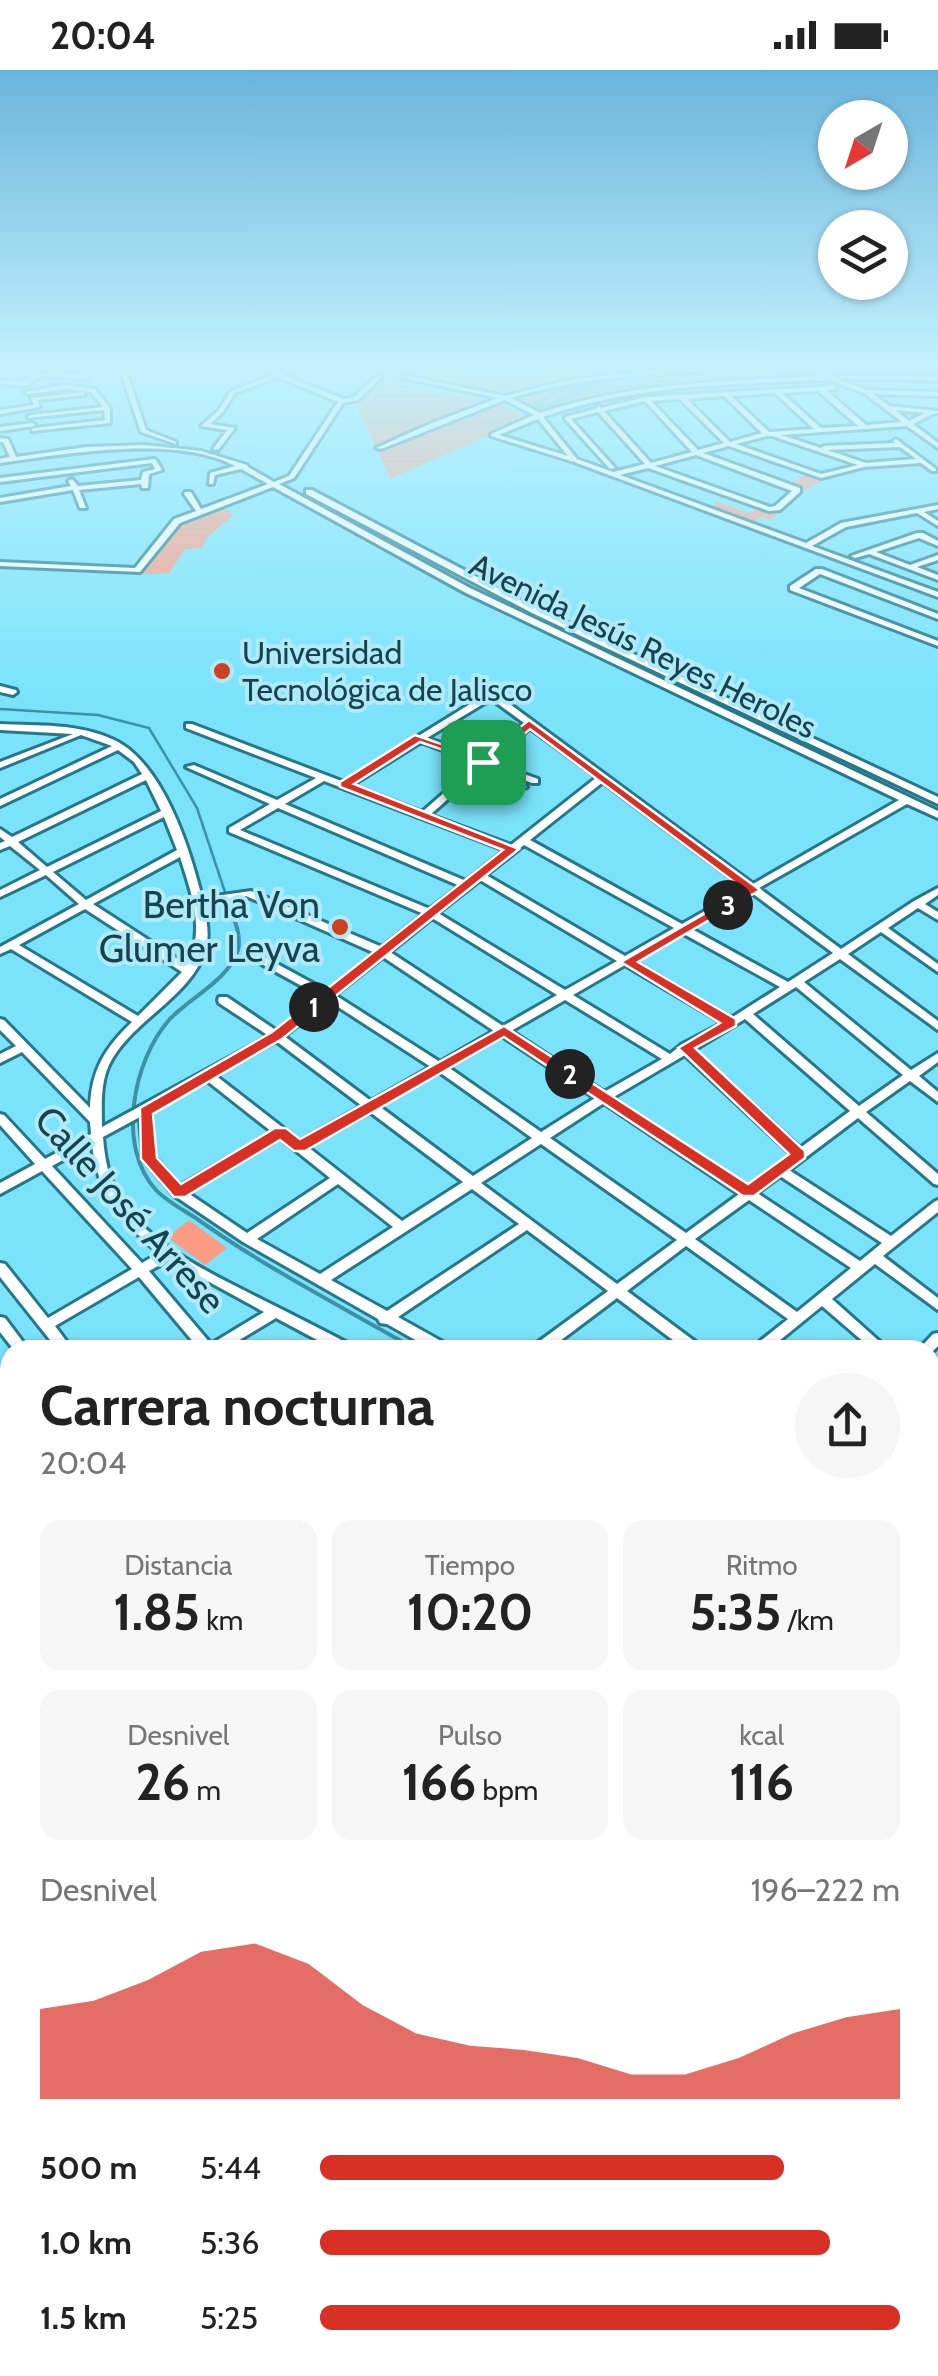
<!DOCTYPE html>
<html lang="es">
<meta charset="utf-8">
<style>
:root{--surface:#fff;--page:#f6f6f6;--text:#222;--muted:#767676;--accent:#d93025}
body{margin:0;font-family:Cabin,sans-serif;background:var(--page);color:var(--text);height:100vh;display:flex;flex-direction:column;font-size:38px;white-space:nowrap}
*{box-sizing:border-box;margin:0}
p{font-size:32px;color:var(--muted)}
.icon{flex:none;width:55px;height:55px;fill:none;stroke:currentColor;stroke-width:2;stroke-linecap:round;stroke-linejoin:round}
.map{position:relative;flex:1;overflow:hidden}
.details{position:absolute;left:0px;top:1270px;width:940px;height:1038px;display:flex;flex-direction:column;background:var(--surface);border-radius:30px 30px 0 0;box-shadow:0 2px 8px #0004}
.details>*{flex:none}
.needle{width:65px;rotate:219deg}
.fabs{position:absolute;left:818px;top:30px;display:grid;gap:20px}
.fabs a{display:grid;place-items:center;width:90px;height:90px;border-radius:50%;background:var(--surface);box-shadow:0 2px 8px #0004;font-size:50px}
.pin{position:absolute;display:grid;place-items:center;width:85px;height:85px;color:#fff;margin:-42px;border-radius:20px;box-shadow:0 5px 15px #0006}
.km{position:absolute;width:50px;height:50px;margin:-25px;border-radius:50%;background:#222;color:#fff;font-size:28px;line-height:50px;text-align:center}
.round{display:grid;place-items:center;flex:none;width:105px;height:105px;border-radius:52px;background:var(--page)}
.head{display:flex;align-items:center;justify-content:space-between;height:170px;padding:0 40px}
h1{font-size:55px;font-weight:700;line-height:75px}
.metrics{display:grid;grid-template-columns:repeat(3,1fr);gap:15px;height:170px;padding:10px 40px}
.metrics div{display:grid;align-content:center;border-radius:20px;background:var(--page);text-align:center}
.metrics b{font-size:50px;font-weight:700}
.metrics small{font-size:28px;font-weight:400}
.metrics p{font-size:28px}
.chart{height:280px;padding:20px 40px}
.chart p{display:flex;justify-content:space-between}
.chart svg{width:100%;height:180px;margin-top:10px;fill:var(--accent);opacity:.7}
ul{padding:0 40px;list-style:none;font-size:32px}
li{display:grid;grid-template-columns:160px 120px 1fr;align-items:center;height:75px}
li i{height:25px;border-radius:12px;background:var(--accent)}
.status{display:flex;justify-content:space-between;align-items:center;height:70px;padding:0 50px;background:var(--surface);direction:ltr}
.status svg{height:28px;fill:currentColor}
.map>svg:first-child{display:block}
</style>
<div class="status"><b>20:04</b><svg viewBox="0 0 49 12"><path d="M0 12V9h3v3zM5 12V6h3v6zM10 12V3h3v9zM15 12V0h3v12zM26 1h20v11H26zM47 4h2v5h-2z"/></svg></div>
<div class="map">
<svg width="938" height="2306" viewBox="0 0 938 2306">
<rect width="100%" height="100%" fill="#7ae3fb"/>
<g fill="#fc9b83">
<polygon points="423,300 575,300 587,306 508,325 418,307"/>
<polygon points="801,300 820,307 722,313 694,302"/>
<polygon points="688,302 713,313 625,320 539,342 511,328 598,309"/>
<polygon points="387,308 399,315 490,331 376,378 356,334"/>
<polygon points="498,332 526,348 390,409 378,381"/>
<path d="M920,394C881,397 840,398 806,420C793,429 782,441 770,450L761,447L750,453L707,438L718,432L749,443L759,437L777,440L801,421L790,414L808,403L828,407L860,398Z"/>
<polygon points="221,437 234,445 207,467 202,478 185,479 169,503 143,504 175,459"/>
<polygon points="189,1150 227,1178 205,1195 167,1167"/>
</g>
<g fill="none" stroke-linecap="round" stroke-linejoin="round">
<polyline stroke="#3c92a5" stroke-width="2.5" points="0,639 98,645 149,658 197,738 228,831"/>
<g stroke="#3c92a5" stroke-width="4">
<path d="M227,829C232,845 242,863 238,880C229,910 189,928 169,950C133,991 116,1077 156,1120C167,1132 186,1141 200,1151C268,1199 344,1238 417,1280"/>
<polyline points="930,1608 938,1612"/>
</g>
<g fill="#4db4cb" fill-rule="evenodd">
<polygon points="794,300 809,304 778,311 715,311 712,309 715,307 786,303"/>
<path d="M633,307L699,311L702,313C668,324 626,316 590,322C569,326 550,344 529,337L554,320ZM633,311L674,313C642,315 608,313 576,321C563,324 552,333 538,336L558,323Z"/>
</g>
<defs>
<g id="minor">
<polygon points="120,300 126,300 146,360 176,372 176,374 141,362"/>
<path d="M287,300H295L283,305L344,329L354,327L378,305L383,306L358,330L343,333L294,408L279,414L470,518L938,741V748L907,734L759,818L841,879L914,831L938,818V825L925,834L938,842V850L918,838L888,858L938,894V902L881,862L848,884L938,951V960L840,889L804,912L911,1000L938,983V992L919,1006L938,1022V1032L910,1011L866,1042L938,1104V1115L934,1114L858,1048L789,1100L891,1166L934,1132L938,1130V1142L883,1186L938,1228V1240L875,1194L832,1229L889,1280H873L822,1236L768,1280H752L754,1276L788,1249L686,1176L627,1221L701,1276L703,1280H686L617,1228L548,1280H531L533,1276L608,1221L527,1160L398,1247L450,1276L452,1280H433L387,1254L380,1253L378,1249L243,1172L175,1126L143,1089L140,1047L103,1067C105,1094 111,1119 128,1140C162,1182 216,1206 263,1230C293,1245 323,1260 353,1276L355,1280H336L276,1248L223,1280H200L139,1207L55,1256L73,1280H58L0,1207V1193L5,1194L48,1248L132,1199L42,1101L0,1124V1113L35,1094L0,1055V1044L4,1045L45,1089L91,1064L90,1052L22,982L0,993V984L16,976L0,960V949L4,950L90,1038C91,1000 105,978 132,952L11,879L0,884V877L79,834L46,805L0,827V820L40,800L10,776L0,780V773L5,771L0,767V759L12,767L142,704L134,692L118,680L0,736V729L112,676L81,665L0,698V692L73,664L0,660V654C38,656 79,653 114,670C163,693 190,779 202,828L251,821L382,877L424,844L229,762V758L270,734L186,697L194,695L277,730L316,708L186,658V654H192L344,712L483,626H499L753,814L899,730L464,522L273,417L180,453L140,502L0,496V492L135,498L174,449L196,441L184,424L185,422H191L201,439L268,414L241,399L215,405L213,414H209L210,403L235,396C177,364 64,384 0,393V389L10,387L3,372H0V368L8,369L16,387L86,377L144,375L201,381L247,395L248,397L274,412L289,406L338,332L278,307L235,323L222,343L210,354L235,358L218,380L213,379L227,360L201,356L218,341L231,321ZM488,631H494L524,653L483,689L427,668ZM530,658L597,707L511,775L430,745L465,714C486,718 507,725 527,717L522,714L507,716L470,710L486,696L532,713H538V709L491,692ZM421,672L478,693L422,742L352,715ZM146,710L161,741L47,797L18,772ZM324,711L505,780L466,811L285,734ZM603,712L745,818L682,854L530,770ZM278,738L460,816L430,839L240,760ZM164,747L177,780L86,830L53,802ZM524,775L674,858L625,886L486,805ZM180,787C191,822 206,860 187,895L93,834ZM480,810L617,891L565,920L438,843ZM752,823L833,883L788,912L690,858ZM246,826L375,883L327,921L266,888H258V892L320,926L277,961L227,927H219L218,930L219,933L269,966L102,1057C102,1037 100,1014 109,995C130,951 190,928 205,881C210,867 207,849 203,834ZM85,839L182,902L138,946L19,875ZM432,848L557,925L503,956L390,882ZM682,863L780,917L731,948L633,891ZM383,887L494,961L440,992L335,925ZM625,895L723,953L681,975L670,984L573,925ZM796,917L903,1005L859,1036L753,944ZM565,930L662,989L604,1022L511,961ZM329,931L431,997L371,1031L284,966ZM745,949L850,1041L800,1078L694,980ZM502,966L595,1028L541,1062L448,997ZM276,971L362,1036L300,1071L215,1005ZM685,985L792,1085L748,1117L612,1028ZM439,1002L452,1011L532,1068L473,1106L379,1036ZM206,1010L272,1062L180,1116L155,1088L151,1041ZM604,1033L739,1124L686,1163L550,1068ZM370,1042L463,1112L402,1151L308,1077ZM280,1068L330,1108L247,1163L188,1123ZM92,1074C96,1121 123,1154 159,1183L142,1193L52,1096ZM541,1074L677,1170L617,1214L481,1113ZM780,1106L882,1173L860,1191L757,1123ZM338,1114L393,1157L320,1204L257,1169ZM472,1119L519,1154L387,1241L331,1210ZM749,1130L851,1198L797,1242L695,1169ZM169,1190L264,1242L211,1274L149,1201Z"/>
<path d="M661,300H708L705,302C639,305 575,308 511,328L540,343C629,313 725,311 819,306L804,300C815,300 824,306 835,306C869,306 903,305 938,307V311L896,309H838L867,320L938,322V326L873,324L889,336L938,341V343L933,344L913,354L938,373V378L907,356L781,365L821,378L824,376L895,373L893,371L896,369L936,399V401H932L921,393L864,397L821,408L729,376L703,383L800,418V422L780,440L769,441L648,398L620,405L806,473L841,453L938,435V439L924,442L938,451V456L917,443L846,457L812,476L938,522V527L574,392L491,366V364L534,345L505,330L381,379L376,378L432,353L498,328L399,307L397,304L505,326L573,309ZM828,310L864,323L902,352L866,355L826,320L836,319L834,316L646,327L601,338L598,336L596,339L565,347V349L610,399L615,398L571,349L598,342L645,394L613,402L577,389L543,347C634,315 732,314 828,310ZM818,321L858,356L821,358L782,323ZM775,323L814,359L769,362L731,326ZM724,326L762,363L730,372L687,329ZM680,329L724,373L698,380L651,331ZM645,331L692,382L651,393L604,341ZM895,340L925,343L909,351ZM538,349L568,386L499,365ZM767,366H774L775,367L858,395L821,404L736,374ZM900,377L916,389L866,393L827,380ZM696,385L792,421L775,436L770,437L655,396Z"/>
<polygon points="43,302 86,305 89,307 86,309 44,306 29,312 30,314 27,316 0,314 0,310 23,312 24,310"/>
<polygon points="67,315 95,319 110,338 110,353 32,361 32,359 34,358 105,350 104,340 28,348 28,346 30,345 103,337 91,322 67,319 28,324 25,322"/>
<polygon points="83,322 85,325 38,330 40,337 0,344 0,340 34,335 31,328"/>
<polygon points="32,353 35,355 34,356 0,361 0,357"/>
<polygon points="154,389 156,390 162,400 149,404 148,418 142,418 141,414 79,420 86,438 80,438 73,420 0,432 0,428 71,416 68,411 72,409 78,416 141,410 143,402 155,399 152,393 0,412 0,408"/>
<polygon points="306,420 312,420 538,539 938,727 938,734 532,543 306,424"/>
<polygon points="917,463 923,463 938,471 938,476 919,468 876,482 910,495 938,485 938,490 917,497 938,505 938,510 869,484 855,488 851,486"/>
<polygon points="816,499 822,499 938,544 938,549 820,504 799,518 938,571 938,576 790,520 790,516"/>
<polygon points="0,616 16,620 17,622 13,625 0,622"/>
<polygon points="0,1247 5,1248 29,1280 14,1280 0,1262"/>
<polygon points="938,1263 938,1276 930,1284 930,1280 918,1280 933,1264"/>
<polygon points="930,1314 938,1318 938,1332 930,1328"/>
<polygon points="10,1410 10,1424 0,1428 0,1414"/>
<polygon points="938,1455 938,1472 930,1477 930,1460"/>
<path d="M0,1521C13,1526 10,1539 10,1551C0,1546 0,1533 0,1521Z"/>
<polygon points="937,1588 938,1588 938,1602 931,1600 931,1590"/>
<polygon points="930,1646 938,1649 938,1665 930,1662"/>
<path d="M0,1796C13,1802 10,1814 10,1826L8,1827L0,1821Z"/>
<polygon points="938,1803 938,1824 930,1829 930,1808"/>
<polygon points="10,1839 10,1857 0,1862 0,1844"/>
<polygon points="0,1942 10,1948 10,1970 0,1964"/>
<polygon points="930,2072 938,2076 938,2101 930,2097"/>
<polygon points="0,2165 10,2171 10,2195 0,2189"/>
<polygon points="107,2298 131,2298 135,2306 110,2306"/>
<polygon points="324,2298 348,2298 352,2306 327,2306"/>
<polygon points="460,2298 484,2298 481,2306 456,2306"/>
<polygon points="728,2298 751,2298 755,2306 731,2306"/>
<polygon points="881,2298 904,2298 908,2306 884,2306"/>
</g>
</defs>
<use href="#minor" stroke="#24788a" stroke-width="6"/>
<use href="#minor" fill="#fff" fill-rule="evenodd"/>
</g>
<linearGradient id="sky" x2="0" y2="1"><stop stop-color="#6ab4dc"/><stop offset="0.48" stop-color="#c3f2fd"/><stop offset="1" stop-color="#c3f2fd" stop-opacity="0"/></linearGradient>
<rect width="938" height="623" fill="url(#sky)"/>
<path fill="#d93025" stroke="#fff" stroke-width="2.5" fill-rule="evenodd" d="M529,650L760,820L638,892L736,949V956L695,978L805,1081V1088L754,1126H743L504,967L305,1081H294L280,1070L185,1127H174L141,1089L140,1038L272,962L503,780L340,717V712L415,665L482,688ZM530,659L745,820L621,892L720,953L678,978L789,1084L748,1114L504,956L300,1069L286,1058H275L181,1114L157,1088L153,1044L282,969L519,779L354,714L420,672L487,695Z"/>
<g fill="#cd4321" stroke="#b0e9f8" stroke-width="4">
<circle cx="222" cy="601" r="10"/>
<circle cx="340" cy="857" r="10"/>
</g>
<g text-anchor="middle" stroke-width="8" stroke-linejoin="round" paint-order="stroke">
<g font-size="32" fill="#16434d" stroke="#b0e9f8">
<text transform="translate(643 576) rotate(26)" y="11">Avenida Jesús Reyes Heroles</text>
</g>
<g font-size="32" fill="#16434d" stroke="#b0e9f8" text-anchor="start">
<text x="242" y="594">Universidad<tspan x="242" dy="37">Tecnológica de Jalisco</tspan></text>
</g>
<g font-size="38" fill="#16434d" stroke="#b0e9f8" text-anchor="end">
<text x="320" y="848">Bertha Von<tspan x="320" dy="44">Glumer Leyva</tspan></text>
</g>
<g font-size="38" fill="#16434d" stroke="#b0e9f8">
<text transform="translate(130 1140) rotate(48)" y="13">Calle José Arrese</text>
</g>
</g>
</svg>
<div class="fabs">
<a><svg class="needle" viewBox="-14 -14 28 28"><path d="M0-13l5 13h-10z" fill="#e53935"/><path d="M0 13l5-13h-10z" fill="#767676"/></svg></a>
<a><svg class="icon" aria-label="layers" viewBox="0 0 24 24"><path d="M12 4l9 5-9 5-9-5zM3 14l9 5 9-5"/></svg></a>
</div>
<div class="pin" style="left:483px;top:692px;background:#1e9e55"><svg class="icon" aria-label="arrive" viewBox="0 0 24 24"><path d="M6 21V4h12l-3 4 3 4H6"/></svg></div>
<b class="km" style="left:314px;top:937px">1</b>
<b class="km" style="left:570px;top:1004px">2</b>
<b class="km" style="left:728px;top:835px">3</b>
<section class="details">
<div class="head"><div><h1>Carrera nocturna</h1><p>20:04</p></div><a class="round"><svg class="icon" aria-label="share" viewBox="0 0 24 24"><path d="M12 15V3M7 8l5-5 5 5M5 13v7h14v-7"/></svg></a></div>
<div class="metrics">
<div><p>Distancia</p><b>1.85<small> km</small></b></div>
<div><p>Tiempo</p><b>10:20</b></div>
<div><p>Ritmo</p><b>5:35<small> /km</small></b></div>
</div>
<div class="metrics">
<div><p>Desnivel</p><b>26<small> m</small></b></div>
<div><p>Pulso</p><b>166<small> bpm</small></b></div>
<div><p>kcal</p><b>116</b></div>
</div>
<div class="chart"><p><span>Desnivel</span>196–222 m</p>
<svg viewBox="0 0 160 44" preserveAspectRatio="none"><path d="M0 44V22L10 20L20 15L30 8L40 6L50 11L60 21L70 28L80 31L90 32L100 34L110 38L120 38L130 34L140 28L150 24L160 22V44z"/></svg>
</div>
<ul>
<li><b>500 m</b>5:44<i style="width:80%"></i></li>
<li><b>1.0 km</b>5:36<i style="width:88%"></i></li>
<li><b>1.5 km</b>5:25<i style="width:100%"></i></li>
</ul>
</section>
</div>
